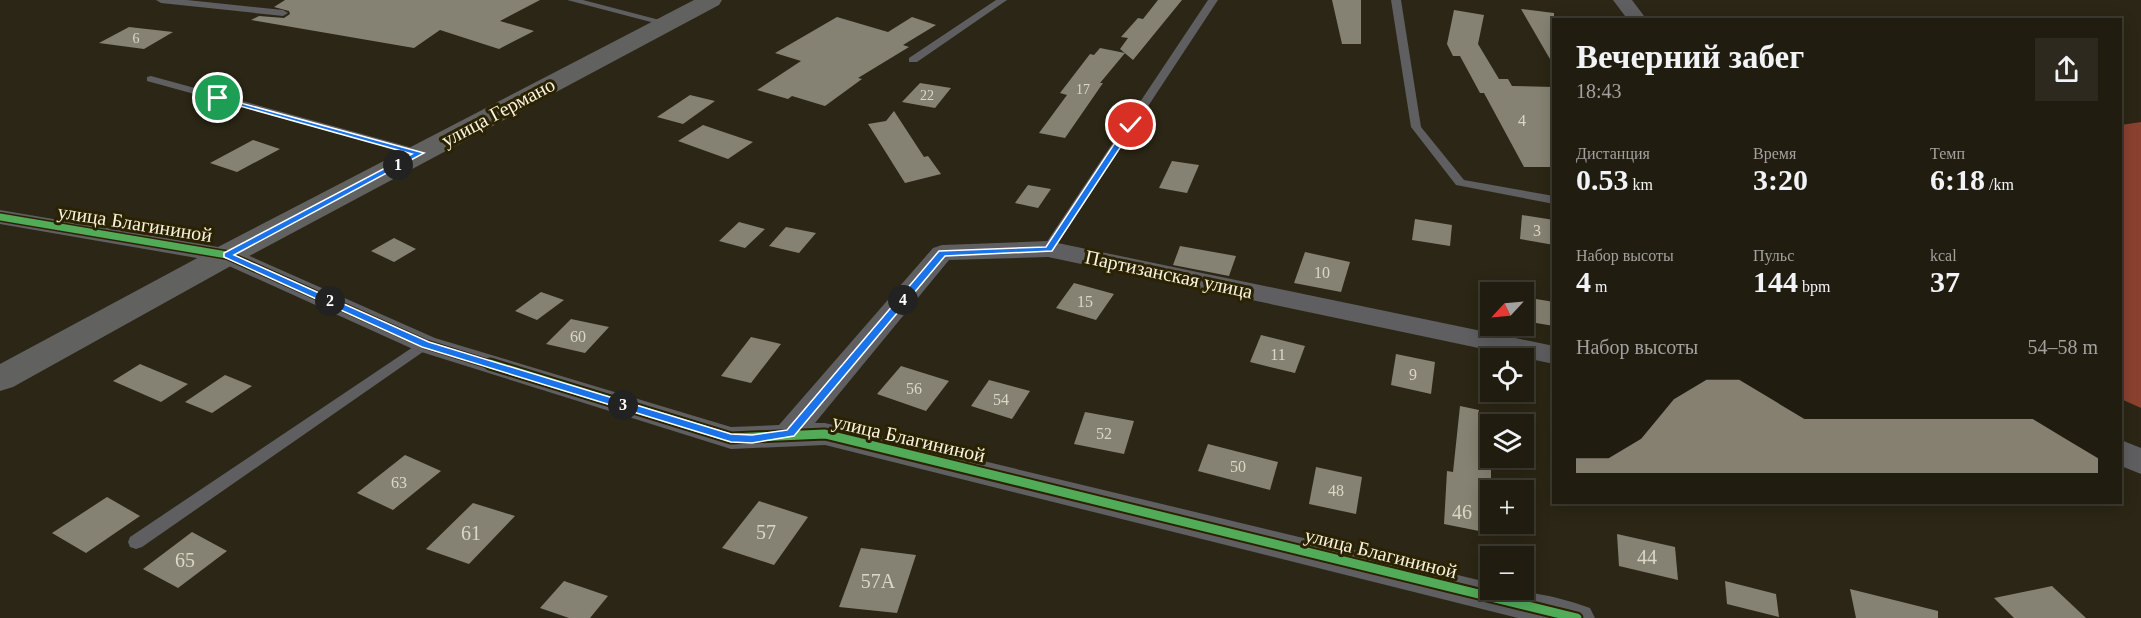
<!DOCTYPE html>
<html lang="ru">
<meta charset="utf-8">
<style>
:root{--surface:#201c10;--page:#2d291e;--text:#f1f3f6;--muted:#a2a19f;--line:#3d3a30;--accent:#b0ab99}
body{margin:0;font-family:"Times New Roman",serif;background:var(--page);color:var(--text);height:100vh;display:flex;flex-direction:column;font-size:22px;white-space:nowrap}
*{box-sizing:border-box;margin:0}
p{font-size:20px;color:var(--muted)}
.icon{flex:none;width:33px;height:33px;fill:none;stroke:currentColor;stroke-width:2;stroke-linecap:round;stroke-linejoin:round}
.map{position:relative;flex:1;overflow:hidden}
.details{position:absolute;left:1552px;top:18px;width:570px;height:486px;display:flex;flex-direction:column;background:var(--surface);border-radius:0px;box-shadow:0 3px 15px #0003,0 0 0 2px var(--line)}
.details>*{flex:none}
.needle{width:39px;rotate:244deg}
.fabs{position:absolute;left:1480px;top:282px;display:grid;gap:12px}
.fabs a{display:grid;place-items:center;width:54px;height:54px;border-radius:0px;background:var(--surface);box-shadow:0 3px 15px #0003,0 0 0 2px var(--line);font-size:30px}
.pin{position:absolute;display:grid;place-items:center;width:51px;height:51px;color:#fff;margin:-26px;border:3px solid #fff;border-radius:50%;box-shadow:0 2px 6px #0007}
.km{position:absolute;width:30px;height:30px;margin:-15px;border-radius:50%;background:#222;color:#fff;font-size:16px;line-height:30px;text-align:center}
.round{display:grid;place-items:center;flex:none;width:63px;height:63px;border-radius:0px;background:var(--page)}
.overview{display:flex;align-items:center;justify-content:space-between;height:102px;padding:0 24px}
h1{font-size:33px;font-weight:600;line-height:45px}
.figures{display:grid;grid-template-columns:repeat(3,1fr);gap:9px;height:102px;padding:6px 24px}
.figures div{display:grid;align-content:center}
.figures b{font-size:30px;font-weight:600}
.figures small{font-size:16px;font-weight:400}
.figures p{font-size:16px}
.chart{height:168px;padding:12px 24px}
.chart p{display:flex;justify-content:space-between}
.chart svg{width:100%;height:108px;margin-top:6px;fill:var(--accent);opacity:.7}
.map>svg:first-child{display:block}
</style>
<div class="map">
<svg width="2141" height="618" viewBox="0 0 2141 618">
<rect width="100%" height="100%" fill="#2b2615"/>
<polygon fill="#8b412f" points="2141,122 2141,408 2121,399 2121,125"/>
<g fill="#868273">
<polygon points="285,0 540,0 500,21 534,31 499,49 440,30 414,48 251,20 259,16 284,18 290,14 289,11 274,7"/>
<polygon points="1158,0 1182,0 1133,60 1120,49 1128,38 1121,37 1138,18 1143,19"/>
<polygon points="1332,0 1361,0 1361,44 1342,44"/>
<polygon points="1521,9 1554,13 1554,66"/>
<polygon points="1454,10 1484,15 1478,44 1499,79 1508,79 1512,86 1554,87 1554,167 1524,167 1484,93 1480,93 1460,56 1453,56 1447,44"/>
<polygon points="837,17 888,32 912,17 936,25 903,45 909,47 858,78 862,79 825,106 792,96 788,99 757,90 801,61 775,53"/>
<polygon points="129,27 173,32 144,49 99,43"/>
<polygon points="1100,48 1125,53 1100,83 1103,83 1065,138 1039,133 1067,95 1060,93 1090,54 1094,55"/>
<polygon points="920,83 951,88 935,108 902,102"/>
<polygon points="690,95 715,101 683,124 657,117"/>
<polygon points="894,111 924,157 928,156 941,174 905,183 868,124 886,121"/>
<polygon points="703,125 753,142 728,159 678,141"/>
<polygon points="253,140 280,149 237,172 210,163"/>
<polygon points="1172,161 1199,165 1187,193 1159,188"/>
<polygon points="1028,185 1051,189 1038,208 1015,203"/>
<polygon points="1522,215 1554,220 1554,245 1520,239"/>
<polygon points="1415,219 1452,225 1450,246 1412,240"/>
<polygon points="739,222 765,229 745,248 719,241"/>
<polygon points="786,227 816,233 799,253 769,246"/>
<polygon points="394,238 416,249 394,262 371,251"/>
<polygon points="1180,246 1236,256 1229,276 1173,265"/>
<polygon points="1305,252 1350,262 1341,292 1294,283"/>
<polygon points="1074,283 1114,294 1096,320 1056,308"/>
<polygon points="541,292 564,300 537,320 515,311"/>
<polygon points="1524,297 1554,302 1554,326 1524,321"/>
<polygon points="571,319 609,327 585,353 546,344"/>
<polygon points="1261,335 1305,346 1295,373 1250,362"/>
<polygon points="751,337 781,344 751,383 721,376"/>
<polygon points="1396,354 1435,362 1431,394 1391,385"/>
<polygon points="140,364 188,384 161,402 113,381"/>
<polygon points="901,366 949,381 926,411 877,394"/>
<polygon points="225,375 252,386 212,413 185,402"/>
<polygon points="989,380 1030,391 1012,419 971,406"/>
<polygon points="1460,406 1479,410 1478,417 1491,420 1491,500 1479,498 1479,531 1444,524 1447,471 1453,472"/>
<polygon points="1085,412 1134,421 1124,454 1074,444"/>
<polygon points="1208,444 1278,462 1270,490 1198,471"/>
<polygon points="405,455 441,471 393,510 357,493"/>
<polygon points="1316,467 1362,477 1356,514 1309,504"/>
<polygon points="107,497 140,516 86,553 52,533"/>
<polygon points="759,501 808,517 774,565 722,548"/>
<polygon points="473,503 515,516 469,564 426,549"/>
<polygon points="192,532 227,551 178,588 143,569"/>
<polygon points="1617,534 1675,547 1678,580 1619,566"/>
<polygon points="861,548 916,555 897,613 839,607"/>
<polygon points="564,581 608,596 590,618 569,618 540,608"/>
<polygon points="1725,581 1776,594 1779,617 1727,604"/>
<polygon points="2052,586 2086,618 2014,618 1994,598"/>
<polygon points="1850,589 1938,611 1938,618 1856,618"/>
</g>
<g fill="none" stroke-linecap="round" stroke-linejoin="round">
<g fill="#5f5e60" fill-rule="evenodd">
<polygon points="156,0 187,0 283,10 288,13 283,16 161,3"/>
<polygon points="567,0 583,0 671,23 666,26"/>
<polygon points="996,0 1007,0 917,62 909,62 909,58"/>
<polygon points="1208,0 1218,0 1052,252 1044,252 1042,249"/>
<polygon points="1391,0 1401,0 1421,127 1464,180 1554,196 1554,204 1456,185 1411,127"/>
<polygon points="151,76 424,151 426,153 424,155 416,155 147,81 147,77"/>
<polygon points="425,339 432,344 430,347 142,547 136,549 130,547 128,542 130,537"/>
</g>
<g fill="#5f5e60" fill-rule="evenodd">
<polygon points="1613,0 1632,0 1647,20 1628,20"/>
<path d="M0,210L236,250L435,338L731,427L779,425L933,248L942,245L1048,241L1554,346V364L1048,257L949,260L815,423H825L1491,583V590C1525,590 1558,596 1590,608L1595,618H1518L825,445L731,449L415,350L220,262L0,224Z"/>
<polygon points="2121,440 2141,448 2141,474 2121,466"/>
</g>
<polygon fill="#616160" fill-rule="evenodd" points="694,0 722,0 719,5 238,262 13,387 0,391 0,364 216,248"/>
<defs>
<polyline id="cycleway-far1" points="0,217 227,255 425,344 495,366"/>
<polyline id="cycleway" points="490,364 731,438 825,434 1577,618"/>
</defs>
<use href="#cycleway-far1" stroke="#2b2202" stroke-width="10"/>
<use href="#cycleway" stroke="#2b2202" stroke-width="13"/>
<use href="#cycleway-far1" stroke="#51ab58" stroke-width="7"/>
<use href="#cycleway" stroke="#51ab58" stroke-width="9"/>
</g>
<polygon fill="#1a73e8" stroke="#fff" stroke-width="1.5" points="215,96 424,153 234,255 429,342 731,434 752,435 787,430 939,251 1046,247 1128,123 1135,125 1052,251 945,256 794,436 752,443 731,442 422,347 224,257 224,253 412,154 215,99"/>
<g text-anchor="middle" stroke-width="6" stroke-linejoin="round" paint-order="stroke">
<g font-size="14" fill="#dcd7c5">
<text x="136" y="43">6</text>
<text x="1083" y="94">17</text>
<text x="927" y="100">22</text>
</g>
<g font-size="16" fill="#dcd7c5">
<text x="1522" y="126">4</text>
<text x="1537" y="236">3</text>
<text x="1322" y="278">10</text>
<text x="1085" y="307">15</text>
<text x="578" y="342">60</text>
<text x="1278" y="360">11</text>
<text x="1413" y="380">9</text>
<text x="914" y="394">56</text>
<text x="1001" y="405">54</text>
<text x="1104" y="439">52</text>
<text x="1238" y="472">50</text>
<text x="399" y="488">63</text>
<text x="1336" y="496">48</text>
</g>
<g font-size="20" fill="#f8f3e0" stroke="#2b2202">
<text transform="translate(498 112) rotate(-28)" y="7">улица Германо</text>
<text transform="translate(135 223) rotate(9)" y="7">улица Благининой</text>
<text transform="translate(1169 274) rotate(12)" y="7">Партизанская улица</text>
<text transform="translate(909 438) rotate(13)" y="7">улица Благининой</text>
<text transform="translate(1381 553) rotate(14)" y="7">улица Благининой</text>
</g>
<g font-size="20" fill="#dcd7c5">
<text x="1462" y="519">46</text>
<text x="766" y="539">57</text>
<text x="471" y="540">61</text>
<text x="1647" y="564">44</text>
<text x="185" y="567">65</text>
<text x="878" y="588">57А</text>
</g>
</g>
</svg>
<div class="fabs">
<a><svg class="needle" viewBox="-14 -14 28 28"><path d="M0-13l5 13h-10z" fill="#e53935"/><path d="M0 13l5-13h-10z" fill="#a2a19f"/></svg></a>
<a><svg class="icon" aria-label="locate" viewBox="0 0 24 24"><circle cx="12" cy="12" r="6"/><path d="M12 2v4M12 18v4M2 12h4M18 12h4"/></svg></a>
<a><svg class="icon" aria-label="layers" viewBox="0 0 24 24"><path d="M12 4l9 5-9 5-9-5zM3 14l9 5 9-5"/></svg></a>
<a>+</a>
<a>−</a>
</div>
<div class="pin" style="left:218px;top:98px;background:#1e9e55"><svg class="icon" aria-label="arrive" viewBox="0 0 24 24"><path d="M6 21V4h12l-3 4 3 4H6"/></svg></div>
<div class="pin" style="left:1131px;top:125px;background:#d93025"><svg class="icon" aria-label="check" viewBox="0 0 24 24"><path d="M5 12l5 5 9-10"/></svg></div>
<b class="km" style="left:398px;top:165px">1</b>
<b class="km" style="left:330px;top:301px">2</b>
<b class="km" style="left:623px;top:405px">3</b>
<b class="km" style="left:903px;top:300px">4</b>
<section class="details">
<div class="overview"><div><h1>Вечерний забег</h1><p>18:43</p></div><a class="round"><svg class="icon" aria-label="share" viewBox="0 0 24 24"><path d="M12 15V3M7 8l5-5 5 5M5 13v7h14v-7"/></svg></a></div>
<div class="figures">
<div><p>Дистанция</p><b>0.53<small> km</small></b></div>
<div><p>Время</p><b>3:20</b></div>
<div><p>Темп</p><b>6:18<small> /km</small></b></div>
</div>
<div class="figures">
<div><p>Набор высоты</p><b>4<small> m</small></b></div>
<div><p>Пульс</p><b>144<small> bpm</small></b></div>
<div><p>kcal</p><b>37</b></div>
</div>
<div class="chart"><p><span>Набор высоты</span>54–58 m</p>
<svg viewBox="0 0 160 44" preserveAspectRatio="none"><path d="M0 44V38L10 38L20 30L30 14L40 6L50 6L60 14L70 22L80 22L90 22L100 22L110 22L120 22L130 22L140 22L150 30L160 38V44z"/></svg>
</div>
</section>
</div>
